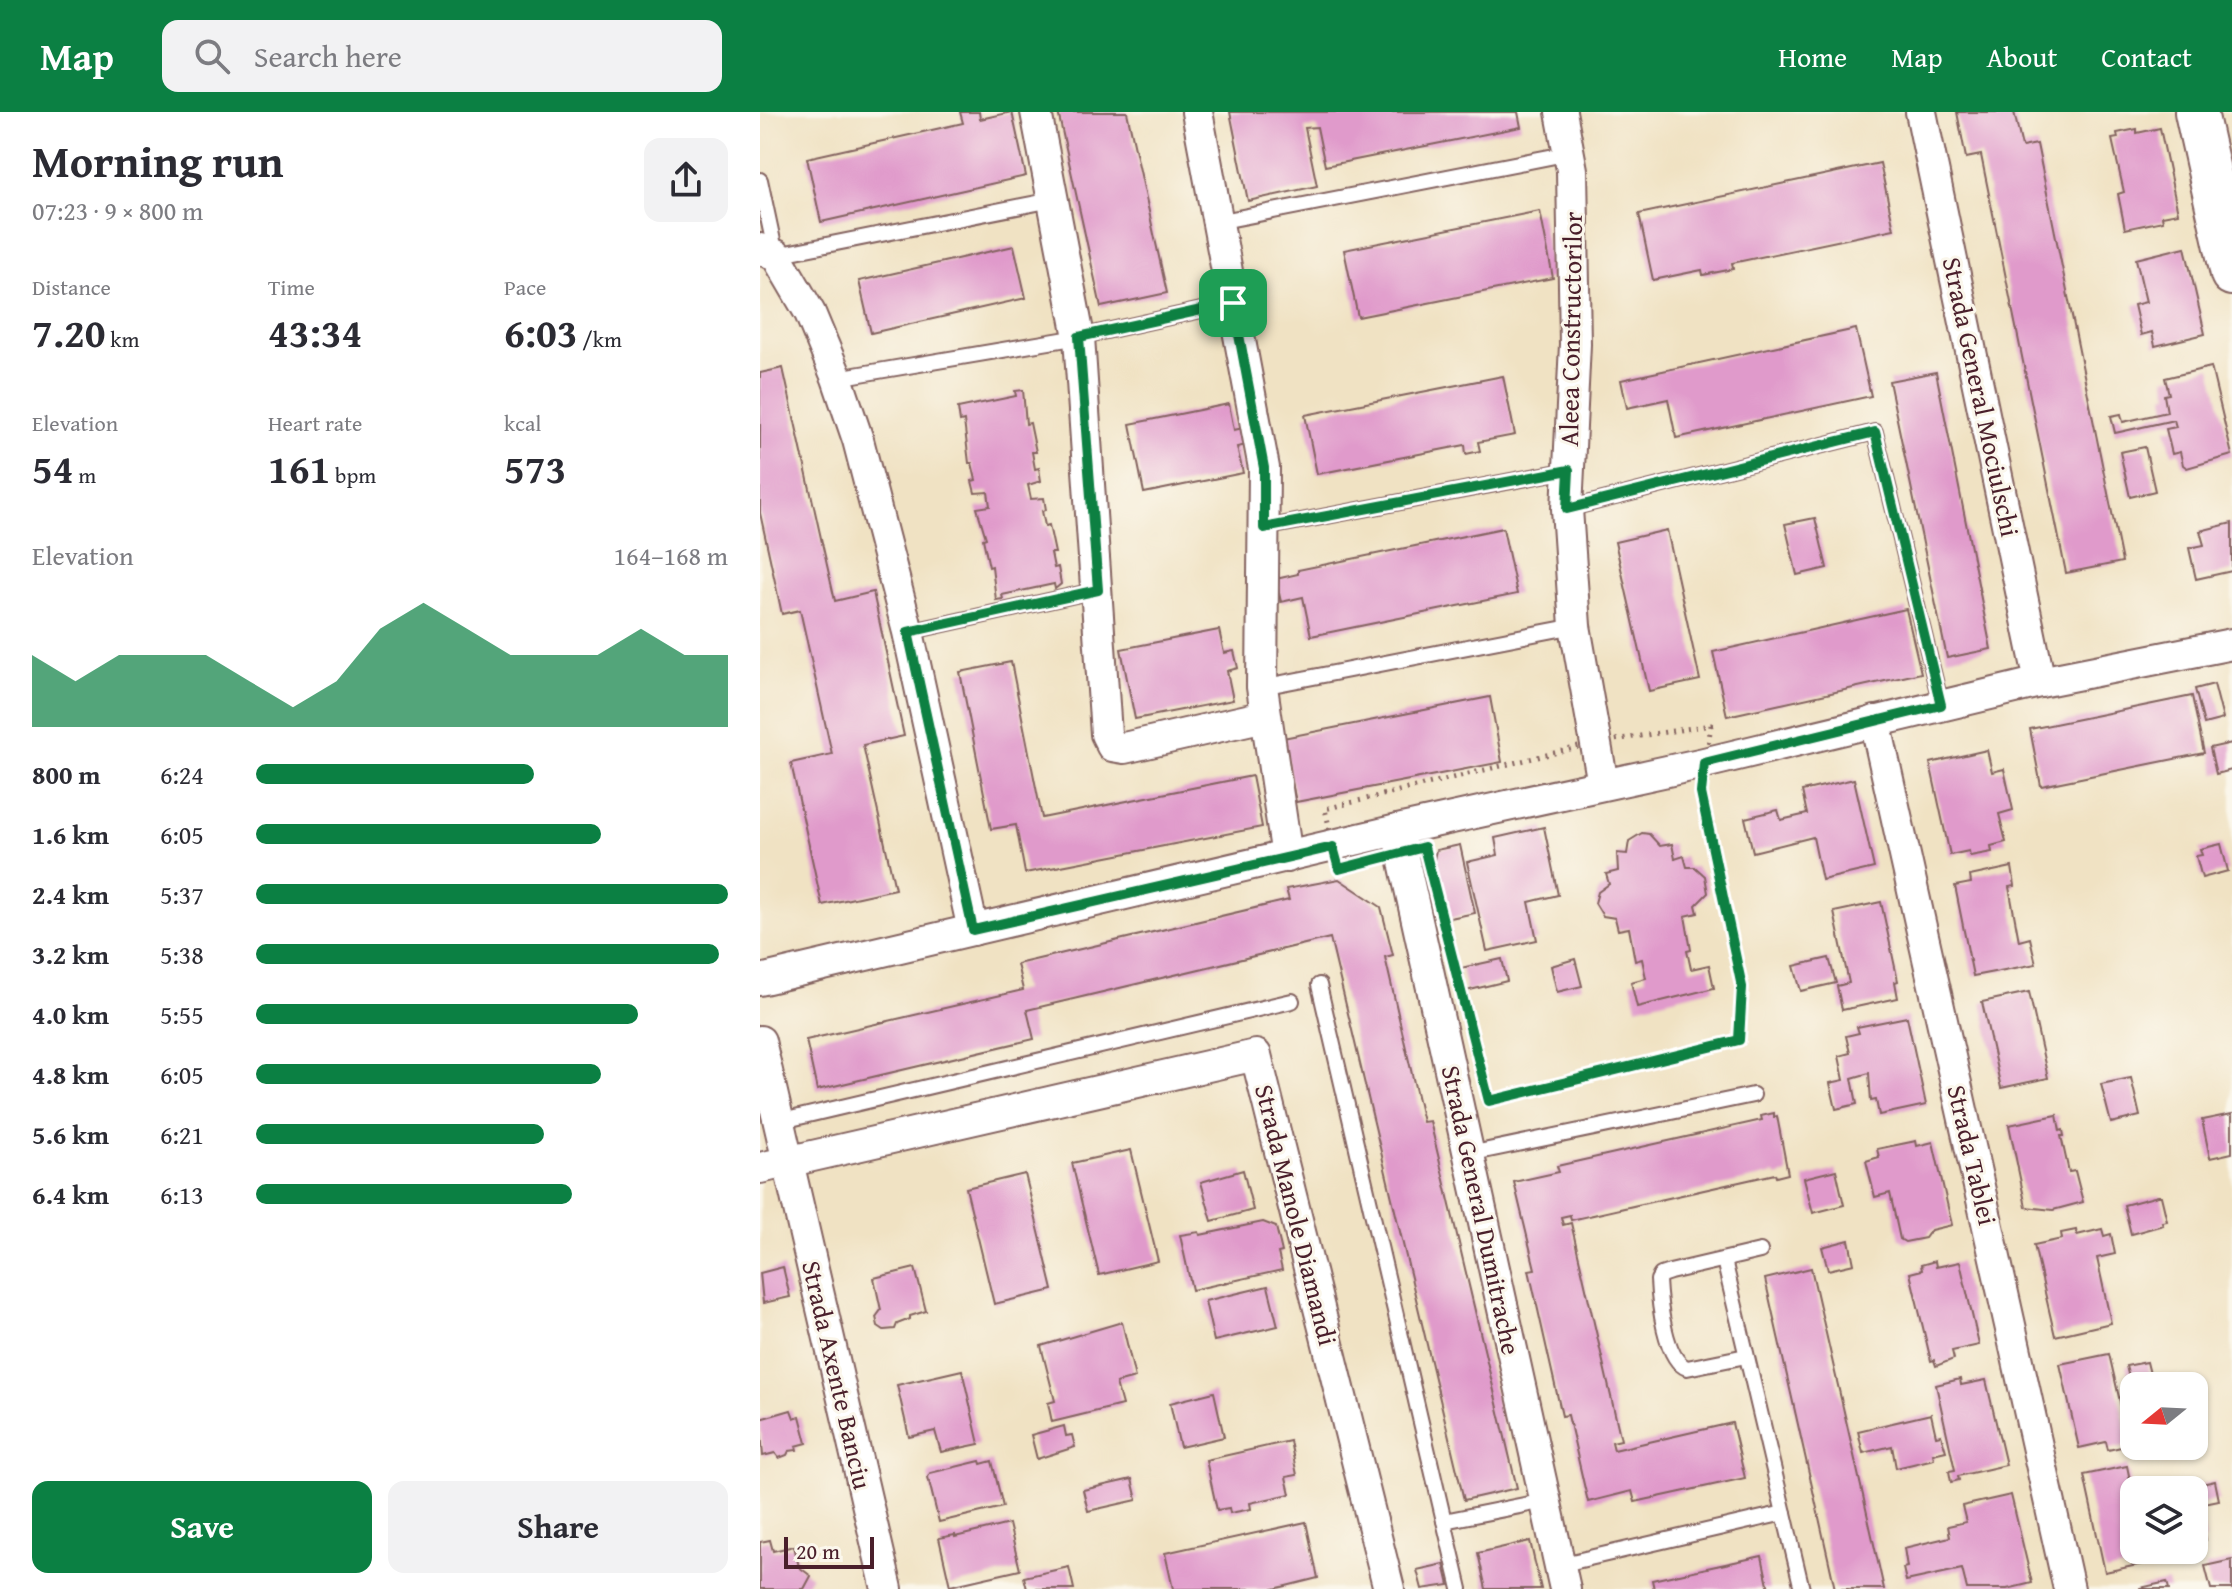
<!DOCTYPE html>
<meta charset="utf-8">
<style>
:root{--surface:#fff;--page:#f2f2f3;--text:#2b2b33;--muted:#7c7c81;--accent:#0b8043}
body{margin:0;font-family:"Gentium Book Plus",serif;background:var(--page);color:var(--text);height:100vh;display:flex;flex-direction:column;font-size:30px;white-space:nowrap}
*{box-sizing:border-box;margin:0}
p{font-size:26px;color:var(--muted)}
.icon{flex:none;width:44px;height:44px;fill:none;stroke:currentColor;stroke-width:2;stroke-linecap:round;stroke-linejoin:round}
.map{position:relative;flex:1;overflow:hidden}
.drawer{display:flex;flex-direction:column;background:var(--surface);width:760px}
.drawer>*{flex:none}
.needle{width:52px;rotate:252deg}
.tools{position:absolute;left:1360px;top:1260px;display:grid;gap:16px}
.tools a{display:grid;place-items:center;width:88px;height:88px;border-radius:16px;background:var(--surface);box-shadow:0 2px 6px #0004;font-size:40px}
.scale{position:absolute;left:24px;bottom:20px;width:90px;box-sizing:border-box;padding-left:8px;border:4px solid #4a1f2b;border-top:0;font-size:22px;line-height:28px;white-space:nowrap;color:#4a1f2b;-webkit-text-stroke:6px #fbf7ec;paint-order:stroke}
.pin{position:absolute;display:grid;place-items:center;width:68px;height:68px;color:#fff;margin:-34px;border-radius:16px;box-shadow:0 4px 12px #0006}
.round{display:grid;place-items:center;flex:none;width:84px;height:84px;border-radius:16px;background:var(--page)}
.head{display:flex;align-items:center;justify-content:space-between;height:136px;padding:0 32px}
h1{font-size:44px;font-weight:700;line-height:60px}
.figures{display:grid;grid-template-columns:repeat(3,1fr);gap:12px;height:136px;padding:8px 32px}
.figures div{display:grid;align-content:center}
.figures b{font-size:40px;font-weight:700}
.figures small{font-size:22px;font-weight:400}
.figures p{font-size:22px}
.chart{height:224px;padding:16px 32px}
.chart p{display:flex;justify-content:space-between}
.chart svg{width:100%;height:144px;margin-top:8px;fill:var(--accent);opacity:.7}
.action{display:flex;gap:16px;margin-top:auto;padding:16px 32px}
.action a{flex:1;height:92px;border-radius:16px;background:var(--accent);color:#fff;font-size:32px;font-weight:700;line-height:92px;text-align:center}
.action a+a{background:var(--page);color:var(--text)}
ul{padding:0 32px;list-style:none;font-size:26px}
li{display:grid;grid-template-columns:128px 96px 1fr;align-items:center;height:60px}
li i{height:20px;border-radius:10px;background:var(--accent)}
header{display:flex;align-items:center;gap:48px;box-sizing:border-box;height:112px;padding:0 40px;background:var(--accent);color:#fff}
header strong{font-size:38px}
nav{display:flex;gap:44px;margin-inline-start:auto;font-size:28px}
.search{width:560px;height:72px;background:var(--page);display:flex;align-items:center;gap:20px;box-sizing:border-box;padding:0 28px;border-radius:16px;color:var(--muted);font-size:30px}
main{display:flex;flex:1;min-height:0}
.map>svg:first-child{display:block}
</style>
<header>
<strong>Map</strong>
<div class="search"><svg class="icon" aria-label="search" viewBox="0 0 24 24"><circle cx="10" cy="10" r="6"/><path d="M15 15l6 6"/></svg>Search here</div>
<nav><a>Home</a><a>Map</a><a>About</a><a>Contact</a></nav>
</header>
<main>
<section class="drawer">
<div class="head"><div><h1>Morning run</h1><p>07:23 · 9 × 800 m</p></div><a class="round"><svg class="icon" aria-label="share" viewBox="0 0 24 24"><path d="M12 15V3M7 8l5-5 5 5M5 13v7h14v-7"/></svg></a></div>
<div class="figures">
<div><p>Distance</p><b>7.20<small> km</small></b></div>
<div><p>Time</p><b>43:34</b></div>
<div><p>Pace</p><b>6:03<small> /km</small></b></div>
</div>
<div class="figures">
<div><p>Elevation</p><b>54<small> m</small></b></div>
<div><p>Heart rate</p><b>161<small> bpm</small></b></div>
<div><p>kcal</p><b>573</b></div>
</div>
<div class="chart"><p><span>Elevation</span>164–168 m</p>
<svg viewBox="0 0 160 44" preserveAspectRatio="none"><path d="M0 44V22L10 30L20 22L30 22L40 22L50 30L60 38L70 30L80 14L90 6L100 14L110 22L120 22L130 22L140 14L150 22L160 22V44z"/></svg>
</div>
<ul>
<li><b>800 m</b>6:24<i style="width:59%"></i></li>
<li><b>1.6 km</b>6:05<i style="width:73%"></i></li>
<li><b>2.4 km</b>5:37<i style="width:100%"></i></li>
<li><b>3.2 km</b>5:38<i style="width:98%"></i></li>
<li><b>4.0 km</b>5:55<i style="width:81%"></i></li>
<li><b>4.8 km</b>6:05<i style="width:73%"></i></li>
<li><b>5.6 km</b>6:21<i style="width:61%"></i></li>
<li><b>6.4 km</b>6:13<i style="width:67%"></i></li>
</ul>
<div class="action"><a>Save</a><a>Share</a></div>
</section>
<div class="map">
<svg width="1472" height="1477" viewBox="0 0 1472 1477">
<rect width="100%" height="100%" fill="#fbf7ec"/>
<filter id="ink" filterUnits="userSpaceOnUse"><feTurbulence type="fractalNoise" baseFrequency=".0125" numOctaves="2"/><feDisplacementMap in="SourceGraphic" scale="16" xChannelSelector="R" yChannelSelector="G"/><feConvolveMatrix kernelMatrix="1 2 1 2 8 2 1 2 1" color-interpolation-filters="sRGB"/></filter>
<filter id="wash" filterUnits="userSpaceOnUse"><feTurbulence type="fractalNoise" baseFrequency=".006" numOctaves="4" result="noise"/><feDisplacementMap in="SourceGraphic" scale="32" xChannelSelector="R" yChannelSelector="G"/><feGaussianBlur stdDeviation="1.8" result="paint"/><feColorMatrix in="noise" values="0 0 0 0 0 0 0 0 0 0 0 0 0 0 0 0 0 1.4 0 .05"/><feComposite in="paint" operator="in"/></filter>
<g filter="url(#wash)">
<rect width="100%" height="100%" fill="#f0e2c3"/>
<g id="blocks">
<g fill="#e09acb">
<polygon points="200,0 219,0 220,7 252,0 266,64 61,110 47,46 203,11"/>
<polygon points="298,0 367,0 407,181 341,195"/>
<polygon points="470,0 758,0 761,15 565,54 557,15 545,16 557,74 488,89"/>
<polygon points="1197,0 1254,0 1262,35 1277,32 1362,450 1306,461 1221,43 1206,46"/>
<polygon points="1400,16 1418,101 1402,104 1403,109 1365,117 1358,82 1364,80 1352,27 1358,26 1357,21 1377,17 1377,21"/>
<polygon points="1120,51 1134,117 972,151 973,157 943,163 942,158 893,168 879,102"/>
<polygon points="780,99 793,166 598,205 584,138"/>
<polygon points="254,134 266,186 111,221 99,169"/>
<polygon points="1425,135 1445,222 1395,234 1392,220 1381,223 1374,193 1386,190 1376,147"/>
<polygon points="1096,217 1111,284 916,326 908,287 867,296 861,268"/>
<polygon points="1451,255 1472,343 1427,356 1423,353 1420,340 1412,342 1406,317 1416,315 1414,308 1355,321 1351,304 1361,302 1363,310 1407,300 1404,283 1409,282 1405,266"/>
<polygon points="23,256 75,489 113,480 144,624 103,633 135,777 62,793 31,651 72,642 40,498 22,502 0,401 0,261"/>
<polygon points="1176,260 1231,537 1187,546 1129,269"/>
<polygon points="743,264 755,323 718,330 720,339 706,342 705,333 557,362 545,303"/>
<polygon points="263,278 266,312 270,311 276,340 272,340 275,357 279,356 281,369 268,373 271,387 284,386 286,398 282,399 285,414 289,413 295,441 291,441 294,456 298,455 301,472 295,477 294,472 242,483 243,487 236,488 232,454 229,455 223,427 226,426 217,396 230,394 228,380 215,381 212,369 216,368 212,351 209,351 204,309 200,310 198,296 256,284 255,279"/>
<polygon points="469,292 474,318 483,316 487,333 477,335 483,361 384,381 370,312"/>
<polygon points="1385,335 1395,379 1370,385 1360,340"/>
<polygon points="1055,406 1067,456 1037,463 1025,412"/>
<polygon points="1472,411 1472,459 1436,467 1429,436 1444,433 1440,419"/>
<polygon points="743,416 757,482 551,524 543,485 521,490 516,467 538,462 538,458"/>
<polygon points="907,418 940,568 889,579 855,430"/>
<polygon points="1146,497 1161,561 967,604 953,540"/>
<polygon points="459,518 464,541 474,539 478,556 467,559 473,588 375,607 361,537"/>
<polygon points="251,550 282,706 492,664 502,715 265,761 256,713 231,717 200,560"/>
<polygon points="1454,572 1463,607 1444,612 1435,577"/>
<polygon points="1432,584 1444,641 1281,674 1270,617"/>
<polygon points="730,585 742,650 536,690 523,626"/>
<polygon points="1472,631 1472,658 1456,662 1450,636"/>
<polygon points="1227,638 1232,660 1244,657 1253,698 1239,702 1246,730 1231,734 1232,740 1210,744 1209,739 1190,743 1170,651"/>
<polygon points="1094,667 1114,756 1062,768 1053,725 993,740 985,706 1018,698 1021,708 1047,702 1042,679"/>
<polygon points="784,715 798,783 769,790 777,828 727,839 707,750 738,743 735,726"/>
<polygon points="882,721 889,722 900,734 912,732 915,747 924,744 927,755 935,755 945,764 948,781 936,793 938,801 925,804 931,838 927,839 931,857 949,853 954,876 877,895 871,870 886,866 882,847 875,849 869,816 858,818 855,806 843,804 835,791 838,780 849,772 846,762 858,759 857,741 867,742 869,729"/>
<polygon points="1461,732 1468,759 1442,766 1436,744 1442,743 1440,737"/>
<polygon points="700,733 715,801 685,807 673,752 676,738"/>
<polygon points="1252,755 1255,774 1249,775 1259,829 1270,826 1276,852 1213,864 1195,774 1211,771 1210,764"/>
<polygon points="579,767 621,795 633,843 625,845 642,919 663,1010 670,1009 757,1376 704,1388 570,826 267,898 274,927 57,978 46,928 263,878 257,852 529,788 526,777"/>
<polygon points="1121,790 1138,869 1135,870 1138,886 1082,898 1077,874 1089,871 1074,800"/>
<polygon points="1069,846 1076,871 1041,879 1034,854"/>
<polygon points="742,847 747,869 706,879 701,856"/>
<polygon points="815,847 822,874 797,880 791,854"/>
<polygon points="1269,880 1288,966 1241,976 1222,890"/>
<polygon points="1147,905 1166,993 1119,1003 1116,988 1111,989 1109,961 1092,966 1097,992 1076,997 1070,971 1084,968 1079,944 1090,941 1086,924 1099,921 1097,915"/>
<polygon points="1371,966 1380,1004 1351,1011 1341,972"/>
<polygon points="1014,1001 1014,1005 1017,1004 1028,1062 1016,1065 1015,1062 811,1108 810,1103 801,1105 803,1113 811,1111 861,1328 852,1330 854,1338 972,1311 985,1366 875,1390 872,1379 828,1390 808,1303 802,1304 785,1229 769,1158 775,1157 754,1070 799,1060 797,1054 1002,1008 1001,1004"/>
<polygon points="1472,1002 1472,1041 1450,1046 1442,1008"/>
<polygon points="1297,1003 1300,1019 1303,1018 1304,1024 1301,1024 1309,1060 1315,1059 1323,1090 1293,1098 1266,1095 1249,1013"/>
<polygon points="1156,1029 1157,1034 1173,1030 1192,1113 1171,1118 1165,1126 1145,1130 1140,1127 1130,1081 1115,1085 1106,1049 1119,1045 1117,1037"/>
<polygon points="371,1038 398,1149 339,1163 312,1051"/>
<polygon points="483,1058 493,1098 452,1109 441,1070"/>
<polygon points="1076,1058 1084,1093 1053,1101 1044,1066"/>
<polygon points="265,1062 293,1178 234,1192 206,1076"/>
<polygon points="1398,1084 1401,1084 1407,1109 1402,1110 1403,1113 1371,1122 1364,1093"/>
<polygon points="503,1110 516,1115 522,1140 518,1141 522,1158 432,1178 420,1123 439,1120 440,1123"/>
<polygon points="1342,1117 1344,1124 1351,1122 1355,1142 1337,1146 1351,1211 1295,1224 1274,1133 1302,1127 1301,1121 1316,1118 1317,1123"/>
<polygon points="1089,1128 1094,1152 1068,1158 1062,1135"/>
<polygon points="1175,1149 1176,1155 1200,1150 1219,1233 1192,1239 1194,1247 1176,1254 1174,1248 1171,1249 1150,1161 1162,1158 1161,1153"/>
<polygon points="23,1155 30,1185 3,1191 0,1161"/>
<polygon points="155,1156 166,1199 150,1204 150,1207 137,1212 135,1217 124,1218 118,1214 116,1205 121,1198 114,1166"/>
<polygon points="1051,1156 1093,1339 1124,1477 1075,1477 1056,1392 1005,1167"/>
<polygon points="508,1174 518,1214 454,1229 445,1189"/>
<polygon points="362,1210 375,1266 356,1271 362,1293 292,1310 288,1291 295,1289 281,1234"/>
<polygon points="1349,1242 1367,1320 1373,1318 1374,1332 1348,1338 1346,1330 1319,1336 1300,1252"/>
<polygon points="1387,1250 1393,1274 1374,1274 1373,1282 1366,1254"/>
<polygon points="202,1258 219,1332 181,1340 175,1319 149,1325 137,1273"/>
<polygon points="1200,1267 1201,1273 1226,1268 1246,1353 1198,1364 1199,1368 1191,1370 1189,1359 1195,1358 1176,1273"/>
<polygon points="454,1280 464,1325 420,1335 410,1291"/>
<polygon points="31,1298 34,1306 40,1304 47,1331 36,1334 37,1338 29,1339 27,1343 19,1346 15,1341 3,1344 0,1307"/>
<polygon points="1171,1302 1176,1324 1181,1323 1186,1339 1173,1342 1174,1347 1136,1356 1132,1334 1103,1341 1098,1319"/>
<polygon points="304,1314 306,1324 312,1323 315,1335 277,1347 271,1323"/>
<polygon points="530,1329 537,1363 526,1365 530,1382 490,1391 491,1397 470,1401 469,1396 457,1398 446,1348"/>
<polygon points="220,1349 221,1352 232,1349 243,1395 179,1410 168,1365 170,1361"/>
<polygon points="1367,1354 1374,1387 1374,1438 1399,1439 1386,1442 1387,1451 1345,1460 1324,1363"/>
<polygon points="372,1367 377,1388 328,1399 323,1378"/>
<polygon points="1455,1369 1459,1388 1439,1392 1446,1428 1434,1431 1434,1378 1420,1377"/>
<polygon points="1251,1383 1272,1471 1247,1477 1207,1477 1202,1457 1146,1469 1143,1456 1147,1455 1144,1436 1190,1425 1188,1414 1206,1410 1202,1394"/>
<polygon points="546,1410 558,1466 514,1477 413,1477 405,1441"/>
<polygon points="249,1412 260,1458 190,1474 179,1426 195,1423 195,1425"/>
<polygon points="10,1428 13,1439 34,1434 39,1455 51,1464 44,1477 0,1477 0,1430"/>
<polygon points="770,1429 781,1477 726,1477 718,1441"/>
<polygon points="1002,1444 1009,1477 894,1477 892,1468"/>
<polygon points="1472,1448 1472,1477 1451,1477 1445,1454"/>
<polygon points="684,1452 689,1473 662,1477 657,1458"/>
<polygon points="309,1455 314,1477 267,1477 264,1465"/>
<polygon points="1407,1470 1409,1477 1380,1477 1380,1476"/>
</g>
</g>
</g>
<g filter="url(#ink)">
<use href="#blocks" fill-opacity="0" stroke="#846360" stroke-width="2"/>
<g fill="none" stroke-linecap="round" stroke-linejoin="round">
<defs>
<g id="lane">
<polyline points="0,68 16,143 292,88"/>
<polyline points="457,110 810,41"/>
<polyline points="77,266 319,225 473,191"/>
<polyline points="807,397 1115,320 1181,593"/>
<polyline points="504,416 809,358"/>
<polyline points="148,520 338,478"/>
<polyline points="502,575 815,514"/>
<polyline points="559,873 684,1409"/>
<polyline points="18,1010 532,889"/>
<polyline points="709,1042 993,983"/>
<polyline points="964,1148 1042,1477"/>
<path d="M986,1244L927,1256C905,1248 899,1190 898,1168L901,1163L910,1160L1000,1139"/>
<polyline points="799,1453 1024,1401"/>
<polyline points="700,1477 684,1409 785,1389"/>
</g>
<g id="street">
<polyline points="276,0 319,225 346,622 352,634 364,636 505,604"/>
<polyline points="437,0 504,356 502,575 527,745"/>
<polyline points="801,0 812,58 815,232 807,397 815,514 843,672"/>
<polyline points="1161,0 1280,570"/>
<polyline points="0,137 16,143 50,201 77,266 98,328 148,520 213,818"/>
<polyline points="1115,609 1309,1477"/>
<polyline points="637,718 805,1477"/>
<polyline points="0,868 637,718 944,651 1280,570 1472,532"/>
<polyline points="0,929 127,1477"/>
<polyline points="0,1056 496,943 629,1477"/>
</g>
<polyline id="secondary" points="1436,0 1472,162"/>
</defs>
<use href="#lane" stroke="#846360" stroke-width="18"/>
<use href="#street" stroke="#846360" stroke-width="34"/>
<use href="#secondary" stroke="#846360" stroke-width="46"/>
<polygon stroke="#846360" stroke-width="5" stroke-dasharray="2 6" stroke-linecap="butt" points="951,613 941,681 982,875 979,928 729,989 664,735 579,757 565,697 835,631"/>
<use href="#lane" stroke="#fff" stroke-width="14"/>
<use href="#street" stroke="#fff" stroke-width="30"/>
<use href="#secondary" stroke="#fff" stroke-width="42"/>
</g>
</g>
<g fill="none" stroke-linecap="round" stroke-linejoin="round" filter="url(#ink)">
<defs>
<polygon id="route" points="473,191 504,356 504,416 809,358 807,397 1115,320 1181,593 944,651 941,681 982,875 979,928 729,989 664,735 579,757 573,735 213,818 148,520 338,478 319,225"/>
</defs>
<use href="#route" stroke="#fff" stroke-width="16"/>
<use href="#route" stroke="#0b8043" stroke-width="10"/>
</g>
<g text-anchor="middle" stroke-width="6" stroke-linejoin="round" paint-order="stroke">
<g font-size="26" fill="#4a1f2b" stroke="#fbf7ec">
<text transform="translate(811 217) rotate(-89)" y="9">Aleea Constructorilor</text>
<text transform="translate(1221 285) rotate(78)" y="9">Strada General Mociulschi</text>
<text transform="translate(1212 1043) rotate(77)" y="9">Strada Tablei</text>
<text transform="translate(721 1098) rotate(78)" y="9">Strada General Dumitrache</text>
<text transform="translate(536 1103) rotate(76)" y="9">Strada Manole Diamandi</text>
<text transform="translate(77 1263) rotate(77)" y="9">Strada Axente Banciu</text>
</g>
</g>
</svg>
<div class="tools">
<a><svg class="needle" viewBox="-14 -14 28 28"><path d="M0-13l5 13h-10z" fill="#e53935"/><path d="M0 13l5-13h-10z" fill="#7c7c81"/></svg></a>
<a><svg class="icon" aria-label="layers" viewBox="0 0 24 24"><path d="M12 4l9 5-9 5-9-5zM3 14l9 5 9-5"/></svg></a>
</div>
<div class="scale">20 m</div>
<div class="pin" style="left:473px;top:191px;background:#1e9e55"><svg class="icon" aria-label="arrive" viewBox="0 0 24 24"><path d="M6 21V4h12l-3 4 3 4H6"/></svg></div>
</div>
</main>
